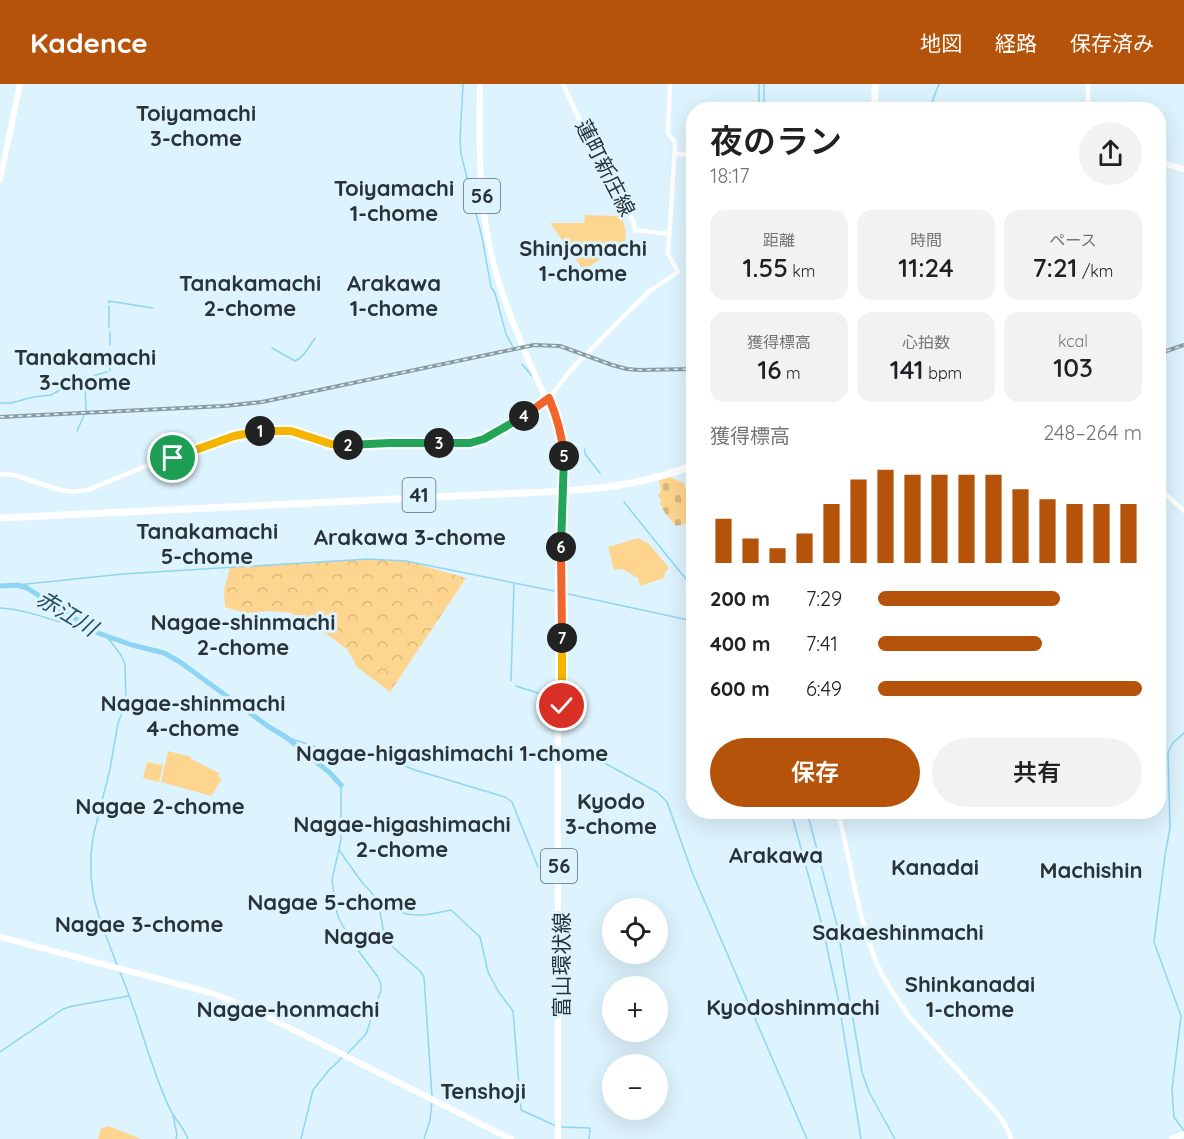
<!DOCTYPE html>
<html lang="ja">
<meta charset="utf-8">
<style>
:root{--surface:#fff;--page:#f2f2f2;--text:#202124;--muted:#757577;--accent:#b45309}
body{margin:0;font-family:Quicksand,"Noto Sans JP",sans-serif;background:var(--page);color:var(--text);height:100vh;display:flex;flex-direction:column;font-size:22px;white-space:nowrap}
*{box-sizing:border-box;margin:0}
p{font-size:20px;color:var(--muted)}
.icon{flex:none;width:33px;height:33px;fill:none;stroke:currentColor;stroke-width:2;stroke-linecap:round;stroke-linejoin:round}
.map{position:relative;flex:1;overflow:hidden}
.drawer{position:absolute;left:686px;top:18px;width:480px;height:717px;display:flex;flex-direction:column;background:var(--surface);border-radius:24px;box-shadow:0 6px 24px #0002}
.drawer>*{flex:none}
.fabs{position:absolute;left:602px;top:814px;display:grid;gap:12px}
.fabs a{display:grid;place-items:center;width:66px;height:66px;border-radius:50%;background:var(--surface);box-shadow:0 6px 24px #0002;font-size:30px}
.pin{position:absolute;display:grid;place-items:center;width:51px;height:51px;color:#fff;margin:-26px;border:3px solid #fff;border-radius:50%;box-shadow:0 2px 6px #0007}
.km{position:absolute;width:30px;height:30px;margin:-15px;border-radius:50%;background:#222;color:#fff;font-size:16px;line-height:30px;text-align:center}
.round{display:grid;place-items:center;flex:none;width:63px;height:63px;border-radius:32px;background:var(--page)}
.head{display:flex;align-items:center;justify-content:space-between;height:102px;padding:0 24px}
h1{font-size:33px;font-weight:600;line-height:45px}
.metrics{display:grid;grid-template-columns:repeat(3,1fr);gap:9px;height:102px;padding:6px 24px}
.metrics div{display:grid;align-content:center;border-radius:15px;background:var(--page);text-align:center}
.metrics b{font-size:26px;font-weight:600}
.metrics small{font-size:16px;font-weight:400}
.metrics p{font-size:16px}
.chart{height:168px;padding:12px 24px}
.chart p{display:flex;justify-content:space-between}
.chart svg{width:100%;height:108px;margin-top:6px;stroke:var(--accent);stroke-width:6}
.action{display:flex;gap:12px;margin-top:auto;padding:12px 24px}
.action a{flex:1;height:69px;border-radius:36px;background:var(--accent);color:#fff;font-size:24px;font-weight:600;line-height:69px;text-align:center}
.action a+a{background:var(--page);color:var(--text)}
ul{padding:0 24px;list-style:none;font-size:20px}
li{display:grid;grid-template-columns:96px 72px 1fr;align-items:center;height:45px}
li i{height:15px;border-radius:8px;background:var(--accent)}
header{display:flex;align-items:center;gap:36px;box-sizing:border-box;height:84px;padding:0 30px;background:var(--accent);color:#fff}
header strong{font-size:28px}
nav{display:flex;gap:33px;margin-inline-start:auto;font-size:21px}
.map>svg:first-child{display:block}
</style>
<header>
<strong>Kadence</strong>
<nav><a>地図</a><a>経路</a><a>保存済み</a></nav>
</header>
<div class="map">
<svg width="1184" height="1055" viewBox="0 0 1184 1055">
<defs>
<pattern id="cemetery-stones" width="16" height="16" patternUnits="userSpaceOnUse" patternTransform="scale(1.5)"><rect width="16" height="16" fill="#fed58e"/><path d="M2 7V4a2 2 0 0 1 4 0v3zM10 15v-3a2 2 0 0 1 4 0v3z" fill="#dab77b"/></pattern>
<pattern id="park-crowns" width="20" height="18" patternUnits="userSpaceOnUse" patternTransform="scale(1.5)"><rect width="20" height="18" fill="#fed58e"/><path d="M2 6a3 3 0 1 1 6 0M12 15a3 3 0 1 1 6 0" fill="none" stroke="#dab77b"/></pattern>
</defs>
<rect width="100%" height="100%" fill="#ddf3fd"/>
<polygon fill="url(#cemetery-stones)" points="669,393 684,399 693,430 693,438 676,442 665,429 660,420 661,417 658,411 661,407 659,396"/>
<polygon fill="url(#park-crowns)" points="368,475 406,477 466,494 390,608 357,583 347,565 315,542 291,529 271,527 245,529 225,523 224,507 230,483"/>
<g fill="#fed58e">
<path d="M585,131L620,132C626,140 626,149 625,158L617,159L600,175L584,187L550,139H584Z"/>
<polygon points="638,454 649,460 669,484 665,488 664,494 640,502 638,494 622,485 614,486 608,463"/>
<polygon points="168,667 191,673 191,675 219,689 218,693 222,695 211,712 161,698"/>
<polygon points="147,678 163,681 159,698 143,694"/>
<polygon points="108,1042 141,1055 98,1055 101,1045"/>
</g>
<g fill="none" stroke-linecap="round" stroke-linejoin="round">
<g stroke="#8ed5f5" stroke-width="1.5">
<polyline points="463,0 460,55 461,70 482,153 491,203 495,209 506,250 513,263"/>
<polyline points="759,0 759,26"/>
<polyline points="764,0 764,26"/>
<polyline points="929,26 939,0"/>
<polyline points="109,219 109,217 153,224"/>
<polyline points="109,222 109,243"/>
<polyline points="110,248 110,261"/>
<path d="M272,264L295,277C304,273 309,263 315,254"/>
<polyline points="110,269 110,276"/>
<polyline points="522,280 533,293"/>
<polyline points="110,281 110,287"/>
<polyline points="0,319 11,319 33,313 51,311 78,296 107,288"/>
<polyline points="77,347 86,327 85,296"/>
<polyline points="585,365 585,370 600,389"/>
<polyline points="624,418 693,504"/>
<polyline points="17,501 123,490 368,475 406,477 554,507"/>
<polyline points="559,508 693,537"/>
<path d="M0,524C21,525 40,532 60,538L65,528"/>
<polyline points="108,554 121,571 125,580 126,619 118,639 110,685 93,753 91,770 91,792 94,815 101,839 117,881"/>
<polyline points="511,597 514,500"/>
<polyline points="516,602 538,609"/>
<polyline points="548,613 555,620"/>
<polyline points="286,653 326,666 343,676 369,668 415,686 505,713 512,718 538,783"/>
<polyline points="592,672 657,708 667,718 692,788 807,1055"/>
<polyline points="341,701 341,756 332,796 336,825 339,835 354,861 378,893 381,900 381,906 366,950 347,970"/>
<polyline points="791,728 822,841 838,914 861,1055"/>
<polyline points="807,728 837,841 862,988 869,1008 895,1055"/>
<path d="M339,766L361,797L378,816C388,817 394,825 403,829C418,834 436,829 451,826L480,853L488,888L498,907L513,927L521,1026L556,1042"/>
<polyline points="378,817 385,855 395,865 420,887 424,893 432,1013"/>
<path d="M120,888C139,932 149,980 169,1023C174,1035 184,1043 188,1055"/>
<polyline points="0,968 63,925 73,922 129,912"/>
<polyline points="173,1031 177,1051 176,1055"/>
<polyline points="561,1043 590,1044 589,1055"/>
<polyline points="1184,1047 1174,1033 1172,1005 1181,932 1154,858 1165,771 1170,744 1168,668 1173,659 1184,649"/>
<polyline points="301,1055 313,1006 329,986 343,973"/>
<polyline points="424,1055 430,1036 432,1018"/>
</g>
<polyline stroke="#8ed5f5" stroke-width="5" points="0,502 17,501 27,504 98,549 132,561 164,569 180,578 269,643 286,653 330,689 341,701"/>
<g stroke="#fff" stroke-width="4.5">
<polyline points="563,0 608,97 624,125 633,136 635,146 669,150"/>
<polyline points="1088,26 1088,0"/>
<polyline points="675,70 693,71"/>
<polyline points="0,390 14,391 57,405 72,408 88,406 146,382 234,352 254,347 291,347 331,360 341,361 470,359 484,355 508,342 551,312 570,287 628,228 650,207 678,188 668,170 675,63 675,58 668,49 670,0"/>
<polyline points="1158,403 1184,427"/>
<path d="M838,728C851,778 857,831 877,880C886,900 898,917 911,935L997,1029L1007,1044L1011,1055"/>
</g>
<g stroke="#fff" stroke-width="6">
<path d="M480,0C479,61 478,122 494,181C502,213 515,244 528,275C540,303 555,330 560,360C564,387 559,415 558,442V1055"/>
<polyline points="1158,78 1184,85"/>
<polyline points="0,96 20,0"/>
<polyline points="562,451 563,428"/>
<polyline points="0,853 178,900 211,909 254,926 511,1055"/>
<polyline points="1172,1055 1184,1050"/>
</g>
<g stroke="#fff" stroke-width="7">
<polyline points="875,26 875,0"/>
<path d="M0,434L564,407C608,404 652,398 693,381"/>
</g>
<defs>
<g id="rail">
<polyline points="1158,270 1184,261"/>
<polyline points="0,333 224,322 262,318 534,261 560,262 612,281 627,285 639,286 693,285"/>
</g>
</defs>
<use href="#rail" stroke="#8a9ba2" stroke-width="4"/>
<use href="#rail" stroke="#ddf3fd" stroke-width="1.5" stroke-dasharray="4.5" stroke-linecap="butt"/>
</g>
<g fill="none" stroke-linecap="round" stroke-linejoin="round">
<defs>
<polyline id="split-1" points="173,374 234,352 260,347"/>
<polyline id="split-2" points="260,347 291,347 331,360 348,361"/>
<polyline id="split-3" points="348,361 390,359 439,359"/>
<polyline id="split-4" points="439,359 470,359 484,355 524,332"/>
<path id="split-5" d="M524,332L549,314C557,333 562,351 564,372"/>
<polyline id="split-6" points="561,463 564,372"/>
<polyline id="split-7" points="561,463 562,554"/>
<polyline id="split-8" points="562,622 562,554"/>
</defs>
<use href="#split-1" stroke="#fff" stroke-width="12"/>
<use href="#split-2" stroke="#fff" stroke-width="12"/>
<use href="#split-3" stroke="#fff" stroke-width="12"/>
<use href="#split-4" stroke="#fff" stroke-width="12"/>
<use href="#split-5" stroke="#fff" stroke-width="12"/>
<use href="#split-6" stroke="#fff" stroke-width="12"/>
<use href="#split-7" stroke="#fff" stroke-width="12"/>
<use href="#split-8" stroke="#fff" stroke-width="12"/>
<use href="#split-1" stroke="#f5b400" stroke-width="8"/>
<use href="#split-2" stroke="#f5b400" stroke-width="8"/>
<use href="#split-3" stroke="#22a559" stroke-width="8"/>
<use href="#split-4" stroke="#22a559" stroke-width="8"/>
<use href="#split-5" stroke="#f0652b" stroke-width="8"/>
<use href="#split-6" stroke="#22a559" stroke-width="8"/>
<use href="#split-7" stroke="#f0652b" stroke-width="8"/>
<use href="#split-8" stroke="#f5b400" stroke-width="8"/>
</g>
<g text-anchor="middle" stroke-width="6" stroke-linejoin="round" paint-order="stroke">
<g fill="#ddf3fd" stroke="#5f6d74" stroke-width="1.5">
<rect x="464" y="95" width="36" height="34" rx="4.5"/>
<rect x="402.5" y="394" width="33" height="34" rx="4.5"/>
<rect x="541" y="765" width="36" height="34" rx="4.5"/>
</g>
<g font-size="20" font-weight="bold" fill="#293439">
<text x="482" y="119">56</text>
<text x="419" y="418">41</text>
<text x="559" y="789">56</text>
</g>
<g font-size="21" fill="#293439" stroke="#ddf3fd">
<text transform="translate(605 84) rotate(63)" y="7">蓮町新庄線</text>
<text transform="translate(562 881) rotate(-90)" y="7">富山環状線</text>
</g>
<g font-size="22" font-weight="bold" fill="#293439" stroke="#ddf3fd">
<text x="196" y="37">Toiyamachi<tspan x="196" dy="25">3-chome</tspan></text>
<text x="394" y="112">Toiyamachi<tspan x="394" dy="25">1-chome</tspan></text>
<text x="583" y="172">Shinjomachi<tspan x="583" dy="25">1-chome</tspan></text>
<text x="250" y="207">Tanakamachi<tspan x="250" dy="25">2-chome</tspan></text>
<text x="394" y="207">Arakawa<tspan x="394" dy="25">1-chome</tspan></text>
<text x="85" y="281">Tanakamachi<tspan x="85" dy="25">3-chome</tspan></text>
<text x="207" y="455">Tanakamachi<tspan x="207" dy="25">5-chome</tspan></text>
<text x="410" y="461">Arakawa 3-chome</text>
<text x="243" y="546">Nagae-shinmachi<tspan x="243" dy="25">2-chome</tspan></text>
<text x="193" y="627">Nagae-shinmachi<tspan x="193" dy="25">4-chome</tspan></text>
<text x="452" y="677">Nagae-higashimachi 1-chome</text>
<text x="611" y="725">Kyodo<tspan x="611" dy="25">3-chome</tspan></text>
<text x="160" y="730">Nagae 2-chome</text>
<text x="402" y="748">Nagae-higashimachi<tspan x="402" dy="25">2-chome</tspan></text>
<text x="776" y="779">Arakawa</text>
<text x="935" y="791">Kanadai</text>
<text x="1091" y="794">Machishin</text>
<text x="332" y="826">Nagae 5-chome</text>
<text x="139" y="848">Nagae 3-chome</text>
<text x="898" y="856">Sakaeshinmachi</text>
<text x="359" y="860">Nagae</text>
<text x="970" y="908">Shinkanadai<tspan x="970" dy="25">1-chome</tspan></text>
<text x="793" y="931">Kyodoshinmachi</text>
<text x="288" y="933">Nagae-honmachi</text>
<text x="483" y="1015">Tenshoji</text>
</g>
<g font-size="22" font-style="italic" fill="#234c5d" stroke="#ddf3fd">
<text transform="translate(67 529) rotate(31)" y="8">赤江川</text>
</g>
</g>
</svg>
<div class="fabs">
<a><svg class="icon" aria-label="locate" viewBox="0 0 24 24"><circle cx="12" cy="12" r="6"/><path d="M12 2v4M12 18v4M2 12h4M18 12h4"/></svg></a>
<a>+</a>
<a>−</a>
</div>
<div class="pin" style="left:173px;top:374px;background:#1e9e55"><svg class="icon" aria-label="arrive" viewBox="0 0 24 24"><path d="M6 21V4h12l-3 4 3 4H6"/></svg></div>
<div class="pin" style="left:562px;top:622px;background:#d93025"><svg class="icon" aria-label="check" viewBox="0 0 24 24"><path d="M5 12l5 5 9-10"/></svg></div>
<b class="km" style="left:260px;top:347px">1</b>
<b class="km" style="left:348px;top:361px">2</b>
<b class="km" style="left:439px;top:359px">3</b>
<b class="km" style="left:524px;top:332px">4</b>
<b class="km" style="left:564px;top:372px">5</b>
<b class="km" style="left:561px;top:463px">6</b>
<b class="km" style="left:562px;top:554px">7</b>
<section class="drawer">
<div class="head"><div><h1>夜のラン</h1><p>18:17</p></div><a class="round"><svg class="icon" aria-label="share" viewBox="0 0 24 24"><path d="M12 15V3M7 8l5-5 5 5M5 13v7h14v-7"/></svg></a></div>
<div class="metrics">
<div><p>距離</p><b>1.55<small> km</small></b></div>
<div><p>時間</p><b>11:24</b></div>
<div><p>ペース</p><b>7:21<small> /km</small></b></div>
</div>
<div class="metrics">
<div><p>獲得標高</p><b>16<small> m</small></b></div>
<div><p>心拍数</p><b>141<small> bpm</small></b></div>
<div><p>kcal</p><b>103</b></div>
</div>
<div class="chart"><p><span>獲得標高</span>248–264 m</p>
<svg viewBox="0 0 160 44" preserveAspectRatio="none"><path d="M5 44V26M15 44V34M25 44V38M35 44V32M45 44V20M55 44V10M65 44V6M75 44V8M85 44V8M95 44V8M105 44V8M115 44V14M125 44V18M135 44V20M145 44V20M155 44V20"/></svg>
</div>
<ul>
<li><b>200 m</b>7:29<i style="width:69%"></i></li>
<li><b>400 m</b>7:41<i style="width:62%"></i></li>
<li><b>600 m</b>6:49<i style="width:100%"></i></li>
</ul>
<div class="action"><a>保存</a><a>共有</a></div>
</section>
</div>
